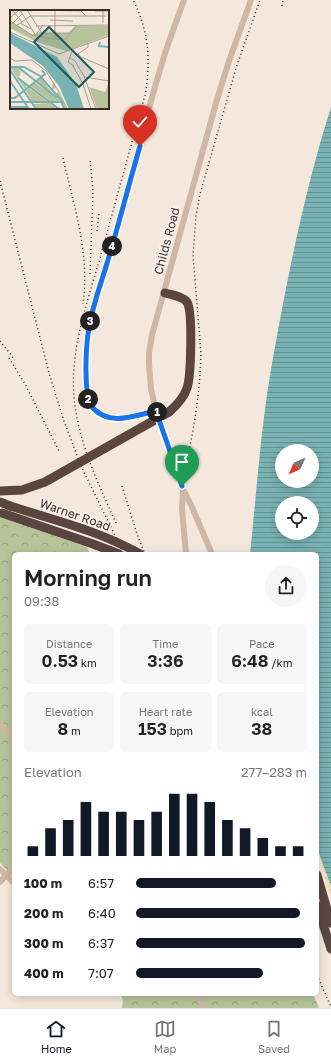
<!DOCTYPE html>
<meta charset="utf-8">
<style>
:root{--surface:#fff;--page:#f6f6f6;--text:#222;--muted:#767676;--line:#e0e0e0;--accent:#111827}
body{margin:0;font-family:"Golos Text",sans-serif;background:var(--page);color:var(--text);height:100vh;display:flex;flex-direction:column;font-size:15px;white-space:nowrap}
*{box-sizing:border-box;margin:0}
p{font-size:13px;color:var(--muted)}
.icon{flex:none;width:22px;height:22px;fill:none;stroke:currentColor;stroke-width:2;stroke-linecap:round;stroke-linejoin:round}
.map{position:relative;flex:1;overflow:hidden}
.sheet{position:absolute;left:12px;top:552px;width:307px;height:444px;display:flex;flex-direction:column;background:var(--surface);border-radius:6px;box-shadow:0 2px 10px #0003}
.sheet>*{flex:none}
.needle{width:26px;rotate:225deg}
.fabs{position:absolute;left:275px;top:444px;display:grid;gap:8px}
.fabs a{display:grid;place-items:center;width:44px;height:44px;border-radius:50%;background:var(--surface);box-shadow:0 2px 10px #0003;font-size:20px}
.pin{position:absolute;display:grid;place-items:center;width:34px;height:34px;color:#fff;margin:-41px -17px;border-radius:50% 50% 50% 0;rotate:-45deg;box-shadow:0 0 4px #0007}
.pin .icon{rotate:45deg}
.km{position:absolute;width:20px;height:20px;margin:-10px;border-radius:50%;background:#222;color:#fff;font-size:11px;line-height:20px;text-align:center}
.round{display:grid;place-items:center;flex:none;width:42px;height:42px;border-radius:21px;background:var(--page)}
.overview{display:flex;align-items:center;justify-content:space-between;height:68px;padding:0 12px}
h1{font-size:22px;font-weight:600;line-height:30px}
.metrics{display:grid;grid-template-columns:repeat(3,1fr);gap:6px;height:68px;padding:4px 12px}
.metrics div{display:grid;align-content:center;border-radius:6px;background:var(--page);text-align:center}
.metrics b{font-size:17px;font-weight:600}
.metrics small{font-size:11px;font-weight:400}
.metrics p{font-size:11px}
.chart{height:112px;padding:8px 12px}
.chart p{display:flex;justify-content:space-between}
.chart svg{width:100%;height:72px;margin-top:4px;stroke:var(--accent);stroke-width:6}
ul{padding:0 12px;list-style:none;font-size:13px}
li{display:grid;grid-template-columns:64px 48px 1fr;align-items:center;height:30px}
li i{height:10px;border-radius:5px;background:var(--accent)}
.dock{display:flex;justify-content:space-around;align-items:center;height:56px;border-top:1px solid var(--line);background:var(--surface);font-size:11px;color:var(--muted)}
.dock a{display:grid;justify-items:center;gap:2px}
.dock .selected{color:var(--accent)}
.map>svg:first-child{display:block}
</style>
<div class="map">
<svg width="331" height="1008" viewBox="0 0 331 1008">
<defs>
<pattern id="forest-crowns" width="20" height="18" patternUnits="userSpaceOnUse"><rect width="20" height="18" fill="#b7c49b"/><path d="M2 6a3 3 0 1 1 6 0M12 15a3 3 0 1 1 6 0" fill="none" stroke="#96a07e"/></pattern>
<pattern id="sand-dots" width="8" height="8" patternUnits="userSpaceOnUse"><rect width="8" height="8" fill="#f1d9b1"/><path d="M2 2h.1M6 6h.1" fill="none" stroke="#cfbb98" stroke-width="1.8" stroke-linecap="round"/></pattern>
<pattern id="water-rules" width="6" height="5" patternUnits="userSpaceOnUse"><rect width="6" height="5" fill="#79b2b3"/><path d="M0 2.5h6" fill="none" stroke="#649192"/></pattern>
</defs>
<rect width="100%" height="100%" fill="#f4e8dc"/>
<g fill="url(#forest-crowns)">
<polygon points="0,516 87,547 90,554 14,554 14,877 0,863"/>
<path d="M120,994H313L319,1008H122C123,1003 124,999 120,994Z"/>
</g>
<path fill="url(#sand-dots)" d="M319,854C327,867 331,884 331,899Z"/>
<path fill="url(#water-rules)" fill-rule="evenodd" d="M331,107V886L317,848V554H250C257,489 261,423 273,358C288,274 305,189 331,107ZM282,451H312V481H282ZM282,503H312V533H282Z"/>
<g fill="none" stroke-linecap="round" stroke-linejoin="round">
<g stroke="#cdb7a7" stroke-width="6">
<path d="M156,411C136,415 110,427 93,409C83,398 85,347 88,332C94,296 108,262 118,227C133,172 146,114 163,60C169,40 177,20 184,0"/>
<polyline points="183,491 182,509 186,554"/>
<polyline points="212,554 192,507 183,489 156,411 151,389 149,364 149,353 152,335 216,103 229,61 251,0"/>
<polyline points="0,724 14,740"/>
<polyline points="0,869 14,883"/>
<polyline points="0,882 14,867"/>
<polyline points="195,994 206,1008"/>
</g>
<g stroke="#5a463f" stroke-width="9">
<path d="M165,293C172,295 182,296 187,302C193,311 191,377 187,388C184,398 177,405 169,412"/>
<polyline points="0,502 10,506"/>
<polyline points="317,875 331,923"/>
<polyline points="317,905 331,949"/>
</g>
<g stroke="#392d28" stroke-width="1.5" stroke-dasharray="1 3" stroke-linecap="butt">
<polyline points="282,6 283,0"/>
<path d="M63,158C74,207 90,253 83,304"/>
<polyline points="0,181 49,373 64,421 81,466 124,554"/>
<polyline points="97,231 99,213"/>
<polyline points="90,274 93,192 90,159"/>
<polyline points="0,341 15,360"/>
<polyline points="9,358 25,384 60,453"/>
<path d="M187,459C195,425 200,388 201,354L193,255L196,216L200,194L237,65L260,0"/>
<polyline points="122,486 137,534 145,554"/>
<path d="M116,523C98,483 78,442 74,397C70,350 87,303 100,258C115,204 130,149 145,95C151,61 149,31 133,0"/>
<polyline points="317,975 331,1007"/>
</g>
<g stroke="#5a463f" stroke-width="9">
<polyline points="0,491 22,490 45,482 169,412"/>
<path d="M10,506C54,520 100,531 140,554"/>
<polyline points="2,513 93,544 119,554"/>
</g>
</g>
<g fill="none" stroke-linecap="round" stroke-linejoin="round">
<defs>
<path id="route" d="M140,146C129,184 119,223 108,260C101,284 91,309 88,334C86,349 83,398 93,408C110,427 136,415 156,411L182,486"/>
</defs>
<use href="#route" stroke="#fff" stroke-width="8"/>
<use href="#route" stroke="#1a73e8" stroke-width="5"/>
</g>
<g text-anchor="middle" stroke-width="3.5" stroke-linejoin="round" paint-order="stroke">
<g font-size="12" fill="#392d28" stroke="#fbf2e9">
<text transform="translate(167 241) rotate(-75)" y="4">Childs Road</text>
<text transform="translate(75 515) rotate(19)" y="4">Warner Road</text>
</g>
</g>
<g transform="translate(10 10)">
<rect width="99" height="99" fill="#f4e8dc"/>
<path d="M0,57H7L11,62L8,69L17,76L15,79ZM31,68L45,87L26,72ZM25,73L50,90V91H40L21,76ZM43,73L46,77L43,80L46,84L49,81L58,99H54L51,93L54,92L46,86L39,76L42,79ZM19,78L35,90V91H22L16,81ZM39,93L47,99H27L24,94Z" fill="#b7c49b"/>
<path d="M0,11L22,25L30,22L33,23V19L35,23H58L65,16H99V25L56,41L27,32L0,18ZM99,72V99H87L79,77L95,82Z" fill="#b7c49b"/>
<path d="M0,23L47,47L66,74L74,99H59L49,76L33,56L0,33Z" fill="#79b2b3"/>
<path fill="none" stroke="#79b2b3" stroke-width="2" d="M90,32L89,36L99,37M0,57H14L30,66L51,90L54,99M8,57L47,88M0,60L26,99M8,68L49,99M0,71L19,99M0,88H5L35,64L32,60M0,92H54M0,97H17"/>
<path fill="none" stroke="#a99d94" stroke-width="1" d="M2,0L12,12M10,0L26,26M17,0L32,23M18,0L71,1L76,6M93,0V13M85,1H99M0,8L9,0M40,10L63,11M0,11L22,25L42,29H56L67,15M10,13L21,19M2,14L12,4M26,16L99,15M5,17L20,6H96M0,22L49,44L99,26M35,23H59M25,26L33,15M45,29V0M63,39L58,52L64,56M68,44L71,47L99,59M68,44L78,37V33M0,48L5,51L22,50L36,61L49,82M60,48L65,51L74,66L86,99M63,56L73,74L81,99M74,67L99,71"/>
<path fill="#1b5b5d" fill-opacity="0.15" stroke="#1b5b5d" stroke-width="2" d="M39,17L84,62L69,77L24,32Z"/>
<rect width="99" height="99" fill="none" stroke="#392d28" stroke-width="2"/>
</g>
</svg>
<div class="fabs">
<a><svg class="needle" viewBox="-14 -14 28 28"><path d="M0-13l5 13h-10z" fill="#e53935"/><path d="M0 13l5-13h-10z" fill="#767676"/></svg></a>
<a><svg class="icon" aria-label="locate" viewBox="0 0 24 24"><circle cx="12" cy="12" r="6"/><path d="M12 2v4M12 18v4M2 12h4M18 12h4"/></svg></a>
</div>
<div class="pin" style="left:182px;top:486px;background:#1e9e55"><svg class="icon" aria-label="arrive" viewBox="0 0 24 24"><path d="M6 21V4h12l-3 4 3 4H6"/></svg></div>
<div class="pin" style="left:140px;top:146px;background:#d93025"><svg class="icon" aria-label="check" viewBox="0 0 24 24"><path d="M5 12l5 5 9-10"/></svg></div>
<b class="km" style="left:157px;top:412px">1</b>
<b class="km" style="left:88px;top:399px">2</b>
<b class="km" style="left:90px;top:321px">3</b>
<b class="km" style="left:112px;top:246px">4</b>
<section class="sheet">
<div class="overview"><div><h1>Morning run</h1><p>09:38</p></div><a class="round"><svg class="icon" aria-label="share" viewBox="0 0 24 24"><path d="M12 15V3M7 8l5-5 5 5M5 13v7h14v-7"/></svg></a></div>
<div class="metrics">
<div><p>Distance</p><b>0.53<small> km</small></b></div>
<div><p>Time</p><b>3:36</b></div>
<div><p>Pace</p><b>6:48<small> /km</small></b></div>
</div>
<div class="metrics">
<div><p>Elevation</p><b>8<small> m</small></b></div>
<div><p>Heart rate</p><b>153<small> bpm</small></b></div>
<div><p>kcal</p><b>38</b></div>
</div>
<div class="chart"><p><span>Elevation</span>277–283 m</p>
<svg viewBox="0 0 160 44" preserveAspectRatio="none"><path d="M5 44V38M15 44V27M25 44V22M35 44V11M45 44V17M55 44V17M65 44V22M75 44V17M85 44V6M95 44V6M105 44V11M115 44V22M125 44V27M135 44V33M145 44V38M155 44V38"/></svg>
</div>
<ul>
<li><b>100 m</b>6:57<i style="width:82%"></i></li>
<li><b>200 m</b>6:40<i style="width:96%"></i></li>
<li><b>300 m</b>6:37<i style="width:99%"></i></li>
<li><b>400 m</b>7:07<i style="width:74%"></i></li>
</ul>
</section>
</div>
<nav class="dock">
<a class="selected"><svg class="icon" aria-label="home" viewBox="0 0 24 24"><path d="M3 11l9-7 9 7M6 9v11h12V9"/></svg>Home</a>
<a><svg class="icon" aria-label="map" viewBox="0 0 24 24"><path d="M3 6l6-2 6 2 6-2v14l-6 2-6-2-6 2zM9 4v14M15 6v14"/></svg>Map</a>
<a><svg class="icon" aria-label="saved" viewBox="0 0 24 24"><path d="M7 4h10v16l-5-4-5 4z"/></svg>Saved</a>
</nav>
